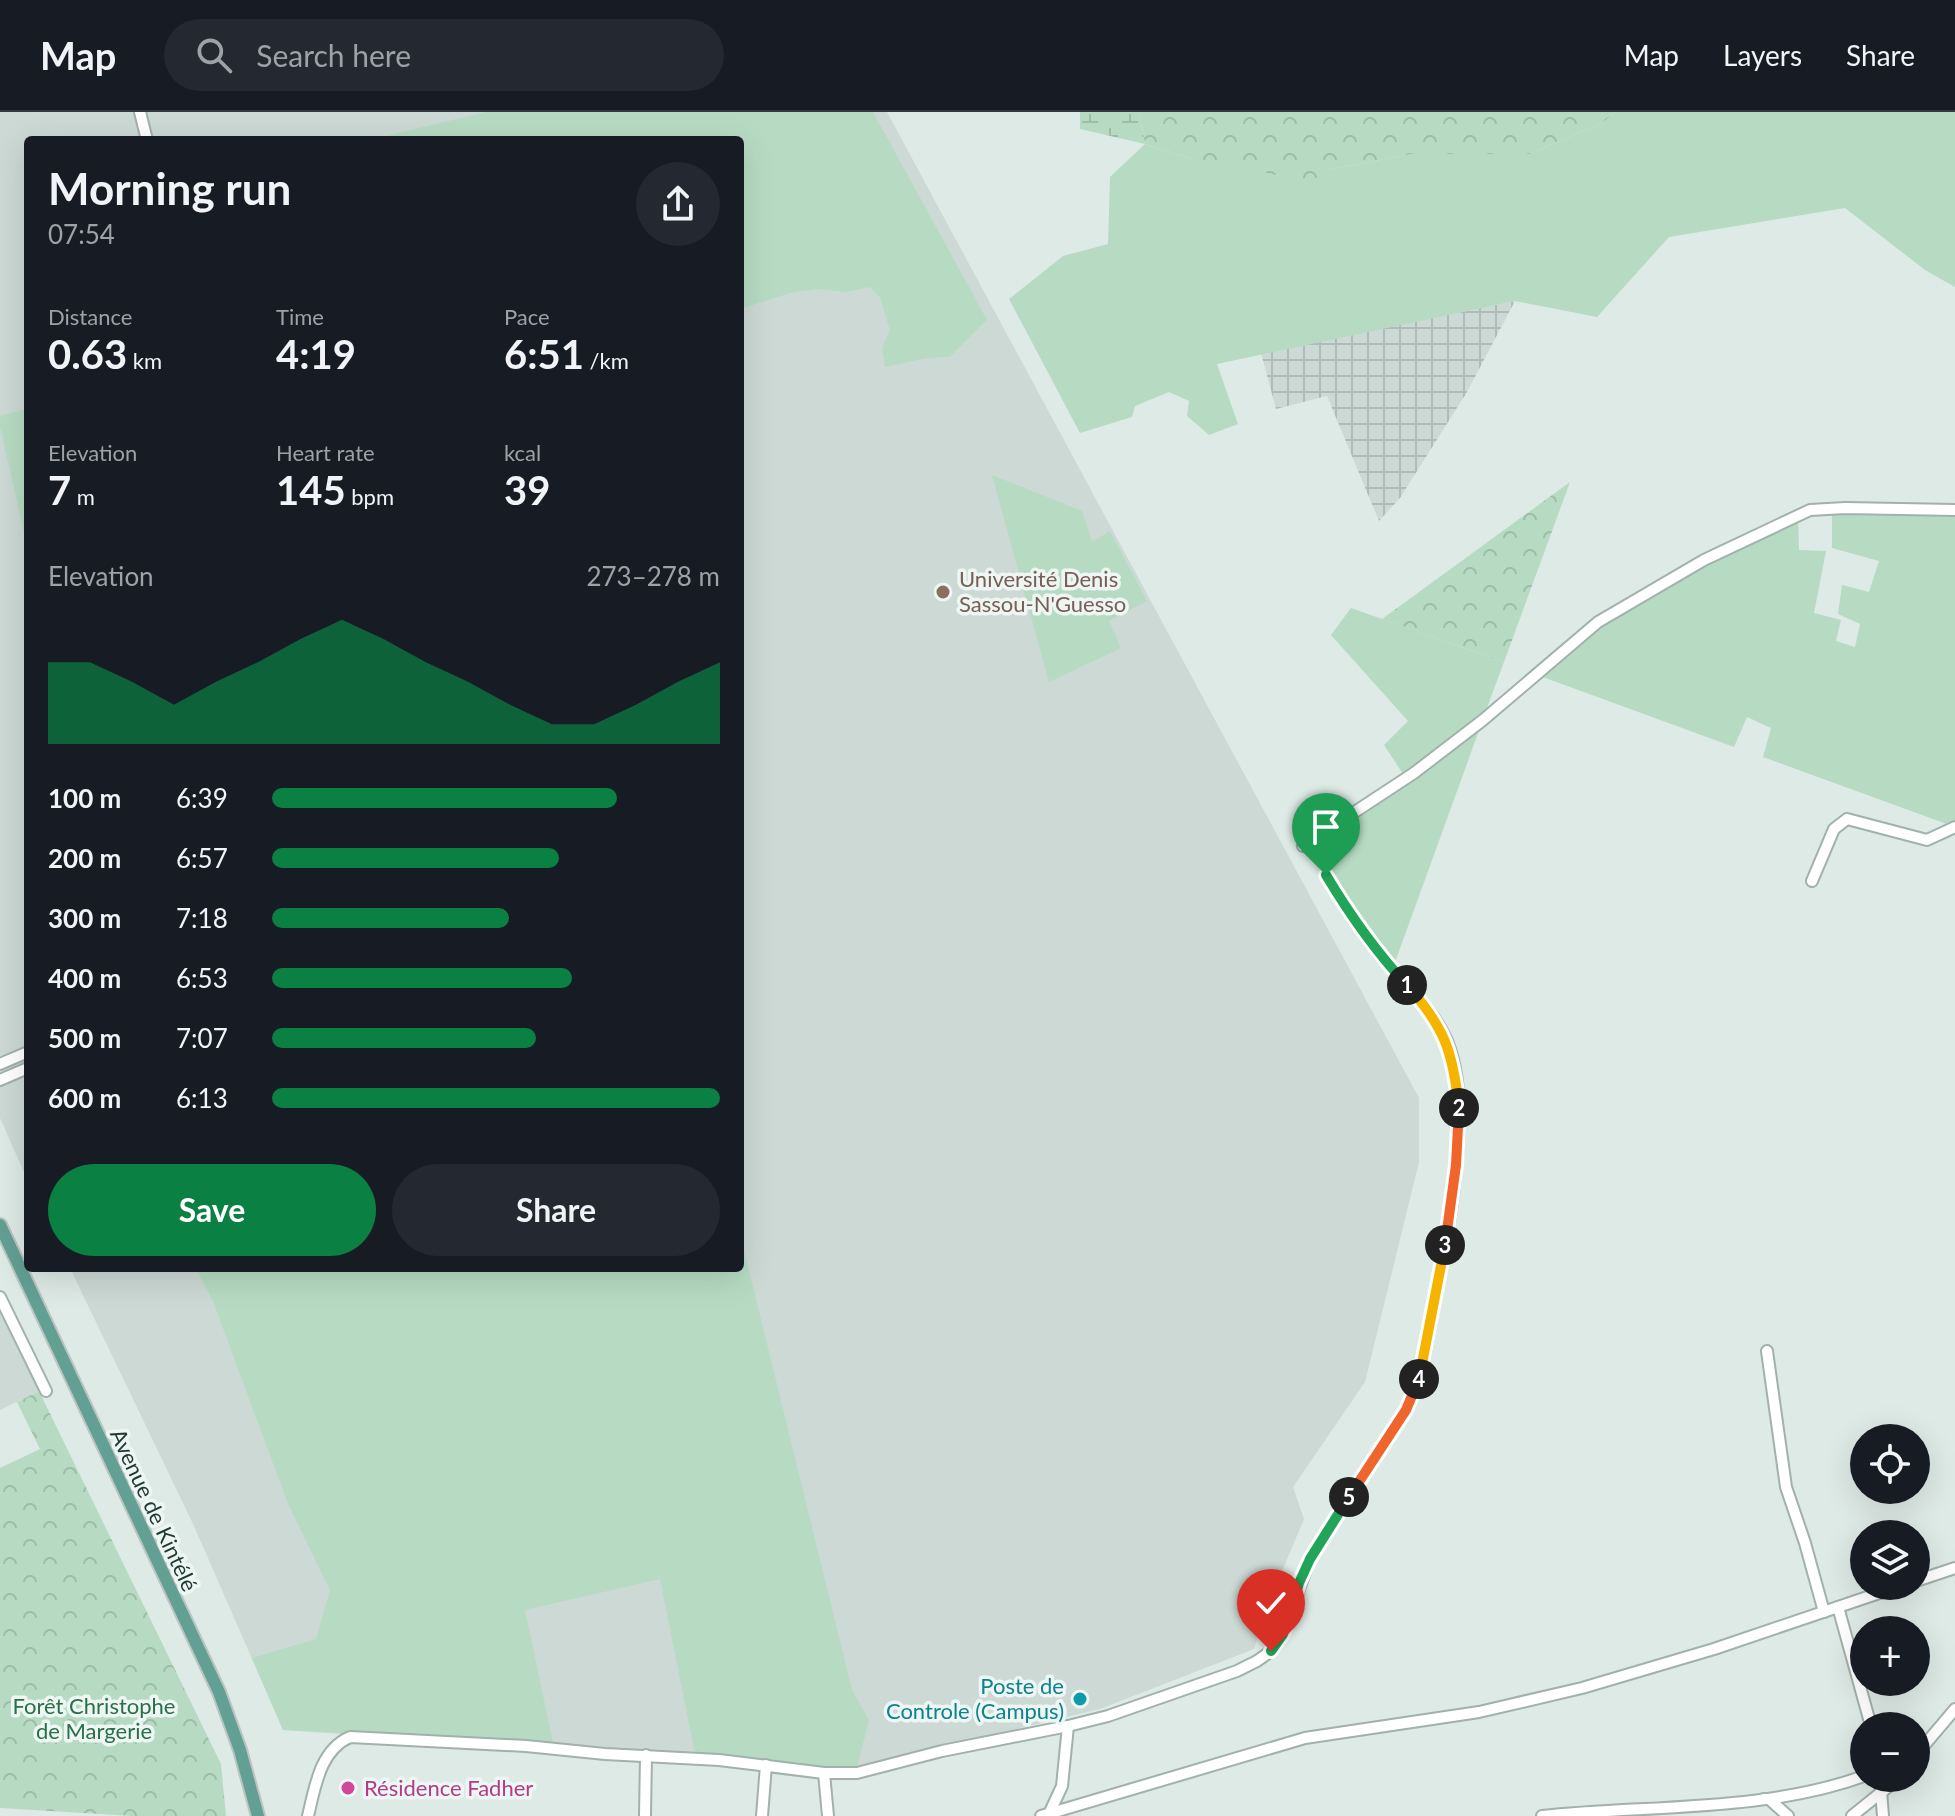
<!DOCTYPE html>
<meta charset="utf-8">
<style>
:root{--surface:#171b24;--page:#242831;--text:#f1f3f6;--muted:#9ea1a6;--line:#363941;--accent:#0b8043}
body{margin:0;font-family:Lato,sans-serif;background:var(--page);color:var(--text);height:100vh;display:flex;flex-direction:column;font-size:30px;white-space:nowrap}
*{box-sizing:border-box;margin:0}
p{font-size:26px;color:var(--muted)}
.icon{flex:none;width:44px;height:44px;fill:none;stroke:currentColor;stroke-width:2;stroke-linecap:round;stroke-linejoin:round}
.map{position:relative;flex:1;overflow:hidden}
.side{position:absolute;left:24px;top:24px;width:720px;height:1136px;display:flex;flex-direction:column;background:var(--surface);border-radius:8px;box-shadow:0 8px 32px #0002}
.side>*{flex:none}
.fabs{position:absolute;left:1850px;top:1312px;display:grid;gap:16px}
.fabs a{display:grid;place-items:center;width:80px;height:80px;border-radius:50%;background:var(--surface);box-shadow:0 8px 32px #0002;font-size:40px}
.pin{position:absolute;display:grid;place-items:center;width:68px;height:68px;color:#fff;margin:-82px -34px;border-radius:50% 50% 50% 0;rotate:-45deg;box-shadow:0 0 8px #0007}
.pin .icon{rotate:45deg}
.km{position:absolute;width:40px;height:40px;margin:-20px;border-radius:50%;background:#222;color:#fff;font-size:22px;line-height:40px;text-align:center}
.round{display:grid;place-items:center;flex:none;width:84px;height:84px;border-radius:42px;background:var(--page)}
.overview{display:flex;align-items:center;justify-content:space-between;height:136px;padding:0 24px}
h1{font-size:44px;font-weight:700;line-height:60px}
.stats{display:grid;grid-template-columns:repeat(3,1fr);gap:12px;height:136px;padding:8px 24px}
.stats div{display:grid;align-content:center}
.stats b{font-size:40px;font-weight:700}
.stats small{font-size:22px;font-weight:400}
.stats p{font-size:22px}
.chart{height:224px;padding:16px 24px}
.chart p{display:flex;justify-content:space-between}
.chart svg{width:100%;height:144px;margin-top:8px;fill:var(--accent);opacity:.7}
.button{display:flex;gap:16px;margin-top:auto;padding:16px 24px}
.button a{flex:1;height:92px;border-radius:48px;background:var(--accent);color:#fff;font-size:32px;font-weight:700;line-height:92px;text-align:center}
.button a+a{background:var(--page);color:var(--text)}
ul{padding:0 24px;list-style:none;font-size:26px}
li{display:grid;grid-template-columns:128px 96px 1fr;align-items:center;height:60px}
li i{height:20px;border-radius:10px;background:var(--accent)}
header{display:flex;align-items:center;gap:48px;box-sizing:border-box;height:112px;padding:0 40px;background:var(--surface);border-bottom:2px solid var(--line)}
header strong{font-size:38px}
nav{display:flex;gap:44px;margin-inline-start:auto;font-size:28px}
.search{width:560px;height:72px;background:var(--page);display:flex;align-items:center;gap:20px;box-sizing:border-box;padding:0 28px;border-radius:44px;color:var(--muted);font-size:30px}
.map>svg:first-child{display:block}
</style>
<header>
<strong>Map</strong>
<div class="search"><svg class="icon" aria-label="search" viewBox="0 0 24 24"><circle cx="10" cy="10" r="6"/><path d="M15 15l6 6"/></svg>Search here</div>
<nav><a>Map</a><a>Layers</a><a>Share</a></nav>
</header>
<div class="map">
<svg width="1955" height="1704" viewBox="0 0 1955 1704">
<defs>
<pattern id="industrial-grid" width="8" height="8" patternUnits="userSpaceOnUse" patternTransform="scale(2)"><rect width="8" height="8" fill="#ccd9d4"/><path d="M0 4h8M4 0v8" fill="none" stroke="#afbbb6"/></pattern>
<pattern id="forest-crowns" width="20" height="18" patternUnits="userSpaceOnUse" patternTransform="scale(2)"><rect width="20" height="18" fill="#b6dbc2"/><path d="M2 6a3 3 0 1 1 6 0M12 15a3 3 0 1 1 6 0" fill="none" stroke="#9cbda7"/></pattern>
<pattern id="wetland-marsh" width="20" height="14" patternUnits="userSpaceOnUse" patternTransform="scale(2)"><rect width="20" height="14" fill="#b6dbc2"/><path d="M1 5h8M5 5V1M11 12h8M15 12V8" fill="none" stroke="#9cbda7"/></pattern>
</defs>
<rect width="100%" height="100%" fill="#deeae5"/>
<g fill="#ccd9d4">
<polygon points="0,0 887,0 1419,986 1419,1050 1365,1270 1293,1375 1304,1407 1272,1483 1254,1537 1100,1597 857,1655 696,1647 283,1618 194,1414 70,1156 740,1156 740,28 28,28 28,1069 0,1006"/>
<polygon points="0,1200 39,1279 0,1298"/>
</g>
<polygon fill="url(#industrial-grid)" points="1515,189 1467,280 1400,386 1379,409 1327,284 1276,297 1261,241"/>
<g fill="#b6dbc2">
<polygon points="486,0 873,0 987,208 950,245 927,246 885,255 882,236 890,218 880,185 870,175 846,180 816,177 790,181 740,197 740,28 369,28"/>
<polygon points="1616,0 1955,0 1955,175 1925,158 1845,96 1669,125 1597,205 1515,189 1217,252 1238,312 1209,323 1187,304 1189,289 1169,280 1135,294 1132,305 1080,321 1009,187 1063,144 1108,132 1110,65 1145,32 1193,47 1328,58 1411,42 1529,42 1602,11"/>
<polygon points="28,297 28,438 0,314 0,304"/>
<polygon points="992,363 1082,399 1092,430 1110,419 1147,489 1109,509 1121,536 1049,570"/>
<polygon points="1832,401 1955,402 1955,715 1763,645 1771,616 1747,605 1734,635 1540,564 1584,527 1629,495 1798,406 1799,438 1826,439 1814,501 1841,508 1836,529 1855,535 1860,512 1838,502 1842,473 1869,480 1879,449 1832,436"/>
<polygon points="1351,496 1504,550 1485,601 1451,631 1403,662 1384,633 1408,609 1331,523"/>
<polygon points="1481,613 1394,853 1381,840 1309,736"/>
<polygon points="740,1122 852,1578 869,1608 857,1655 762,1653 696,1647 660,1467 525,1498 553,1631 283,1618 252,1546 316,1527 330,1478 288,1392 213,1189 196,1156 740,1156"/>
</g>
<g fill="url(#forest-crowns)">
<polygon points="1139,0 1616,0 1602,11 1529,42 1411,42 1328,58 1319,71 1193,47 1145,32"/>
<polygon points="1570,370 1504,550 1382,507"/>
<polygon points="39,1279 221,1652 226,1704 132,1704 0,1696 0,1356 40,1337 17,1290"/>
</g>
<polygon fill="url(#wetland-marsh)" points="1080,0 1139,0 1145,32 1080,17"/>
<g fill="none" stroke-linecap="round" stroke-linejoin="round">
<defs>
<g id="minor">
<polyline points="140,0 147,28"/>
<polyline points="1303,734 1414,661 1483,608 1598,510 1704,448 1810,398 1845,396 1955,398"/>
<polyline points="1812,769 1834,717 1847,707 1927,728 1955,715"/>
<polyline points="0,952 28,940"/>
<polyline points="0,968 28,956"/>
<polyline points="0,1185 46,1279"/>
<polyline points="1767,1239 1786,1375 1805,1431 1824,1500"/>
<polyline points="1916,1469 1955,1456"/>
<polyline points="1838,1495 1871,1614"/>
<polyline points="1916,1643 1955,1597"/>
<polyline points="824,1661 828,1704"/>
<polyline points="1880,1666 1883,1704"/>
<polyline points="1764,1687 1769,1687 1788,1704"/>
<path d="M1049,1702L1062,1674L1068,1614L1108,1604L1237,1559L1257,1549L1271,1539L1283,1522L1310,1447L1406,1298C1423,1265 1427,1229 1434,1193C1446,1132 1458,1069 1459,1007C1460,983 1456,951 1447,929C1433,896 1402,870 1380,843C1359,818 1343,791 1326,763"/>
<path d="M308,1704C315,1675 320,1638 350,1625L526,1634L605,1642L719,1648L824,1661H857L942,1639L1068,1614"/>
<polyline points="645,1704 646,1643"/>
<polyline points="762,1704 766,1653"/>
<polyline points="1041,1704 1305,1626 1479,1600 1582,1576 1714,1537 1900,1474"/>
<path d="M1542,1704C1645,1693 1766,1700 1864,1664"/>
<polyline points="1852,1704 1899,1666"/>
</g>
<polyline id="major" points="0,1113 219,1580 240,1638 258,1704"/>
</defs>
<use href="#minor" stroke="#a1b1ac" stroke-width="14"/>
<use href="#major" stroke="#bcc4c2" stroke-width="16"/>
<use href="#minor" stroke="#fff" stroke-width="10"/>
<use href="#major" stroke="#62a093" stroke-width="12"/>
</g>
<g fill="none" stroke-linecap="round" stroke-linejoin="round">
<defs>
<path id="split-1" d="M1326,763C1350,803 1375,839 1407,873"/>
<path id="split-2" d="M1407,873C1445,916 1453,940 1459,996"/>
<polyline id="split-3" points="1445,1133 1456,1053 1459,996"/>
<polyline id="split-4" points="1419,1267 1445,1133"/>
<polyline id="split-5" points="1349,1385 1406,1298 1419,1267"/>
<polyline id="split-6" points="1289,1507 1299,1471 1310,1447 1349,1385"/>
<polyline id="split-7" points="1271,1539 1283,1522 1289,1507"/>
</defs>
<use href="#split-1" stroke="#fff" stroke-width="16"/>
<use href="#split-2" stroke="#fff" stroke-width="16"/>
<use href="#split-3" stroke="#fff" stroke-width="16"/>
<use href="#split-4" stroke="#fff" stroke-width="16"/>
<use href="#split-5" stroke="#fff" stroke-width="16"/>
<use href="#split-6" stroke="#fff" stroke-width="16"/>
<use href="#split-7" stroke="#fff" stroke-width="16"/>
<use href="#split-1" stroke="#22a559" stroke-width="10"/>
<use href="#split-2" stroke="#f5b400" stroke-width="10"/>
<use href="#split-3" stroke="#f0652b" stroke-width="10"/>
<use href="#split-4" stroke="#f5b400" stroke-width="10"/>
<use href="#split-5" stroke="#f0652b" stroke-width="10"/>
<use href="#split-6" stroke="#22a559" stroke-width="10"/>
<use href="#split-7" stroke="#22a559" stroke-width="10"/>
</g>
<circle fill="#8d6e63" stroke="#eef6f3" stroke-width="3" cx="943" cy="480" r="8"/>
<circle fill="#0f9aa8" stroke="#eef6f3" stroke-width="3" cx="1080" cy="1587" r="8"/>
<circle fill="#d1479c" stroke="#eef6f3" stroke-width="3" cx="348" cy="1676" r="8"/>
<g text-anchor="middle" stroke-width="7" stroke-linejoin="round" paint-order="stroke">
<g font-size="22" fill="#785e54" stroke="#eef6f3" text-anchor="start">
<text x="959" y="475">Université Denis<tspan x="959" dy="25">Sassou-N'Guesso</tspan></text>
</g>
<g font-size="22" fill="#1f3933" stroke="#eef6f3">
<text transform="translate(154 1398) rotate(65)" y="8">Avenue de Kintélé</text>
</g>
<g font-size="22" fill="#0d838f" stroke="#eef6f3" text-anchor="end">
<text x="1064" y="1582">Poste de<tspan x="1064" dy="25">Controle (Campus)</tspan></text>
</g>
<g font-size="22" fill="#297048" stroke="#eef6f3">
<text x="94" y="1602">Forêt Christophe<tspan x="94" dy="25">de Margerie</tspan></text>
</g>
<g font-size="22" fill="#b23c85" stroke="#eef6f3" text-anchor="start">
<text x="364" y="1684">Résidence Fadher</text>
</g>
</g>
</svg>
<div class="fabs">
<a><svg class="icon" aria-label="locate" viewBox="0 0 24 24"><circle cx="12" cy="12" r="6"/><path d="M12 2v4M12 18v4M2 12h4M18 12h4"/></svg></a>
<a><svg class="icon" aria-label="layers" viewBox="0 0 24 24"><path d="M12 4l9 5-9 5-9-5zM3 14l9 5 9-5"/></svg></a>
<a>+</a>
<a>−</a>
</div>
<div class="pin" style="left:1326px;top:763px;background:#1e9e55"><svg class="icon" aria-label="arrive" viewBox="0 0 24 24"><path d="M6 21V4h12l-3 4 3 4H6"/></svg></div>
<div class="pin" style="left:1271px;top:1539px;background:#d93025"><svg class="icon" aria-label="check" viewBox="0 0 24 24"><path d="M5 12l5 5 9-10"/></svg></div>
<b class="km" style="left:1407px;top:873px">1</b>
<b class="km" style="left:1459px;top:996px">2</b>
<b class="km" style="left:1445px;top:1133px">3</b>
<b class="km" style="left:1419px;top:1267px">4</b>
<b class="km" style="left:1349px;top:1385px">5</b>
<section class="side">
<div class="overview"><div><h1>Morning run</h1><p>07:54</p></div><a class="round"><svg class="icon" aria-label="share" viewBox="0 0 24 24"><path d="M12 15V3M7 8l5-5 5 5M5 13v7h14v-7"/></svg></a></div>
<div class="stats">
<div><p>Distance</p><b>0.63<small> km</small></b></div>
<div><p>Time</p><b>4:19</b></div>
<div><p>Pace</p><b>6:51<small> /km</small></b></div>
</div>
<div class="stats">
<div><p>Elevation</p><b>7<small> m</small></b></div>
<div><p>Heart rate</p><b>145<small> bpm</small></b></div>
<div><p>kcal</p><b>39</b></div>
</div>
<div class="chart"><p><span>Elevation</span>273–278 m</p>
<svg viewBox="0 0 160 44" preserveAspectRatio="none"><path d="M0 44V19L10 19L20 25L30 32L40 25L50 19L60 12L70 6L80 12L90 19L100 25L110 32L120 38L130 38L140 32L150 25L160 19V44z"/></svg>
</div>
<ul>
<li><b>100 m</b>6:39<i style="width:77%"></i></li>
<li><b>200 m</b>6:57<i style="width:64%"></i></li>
<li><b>300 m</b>7:18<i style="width:53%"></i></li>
<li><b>400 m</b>6:53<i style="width:67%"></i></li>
<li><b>500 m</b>7:07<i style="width:59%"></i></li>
<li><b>600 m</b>6:13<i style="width:100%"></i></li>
</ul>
<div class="button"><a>Save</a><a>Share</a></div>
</section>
</div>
